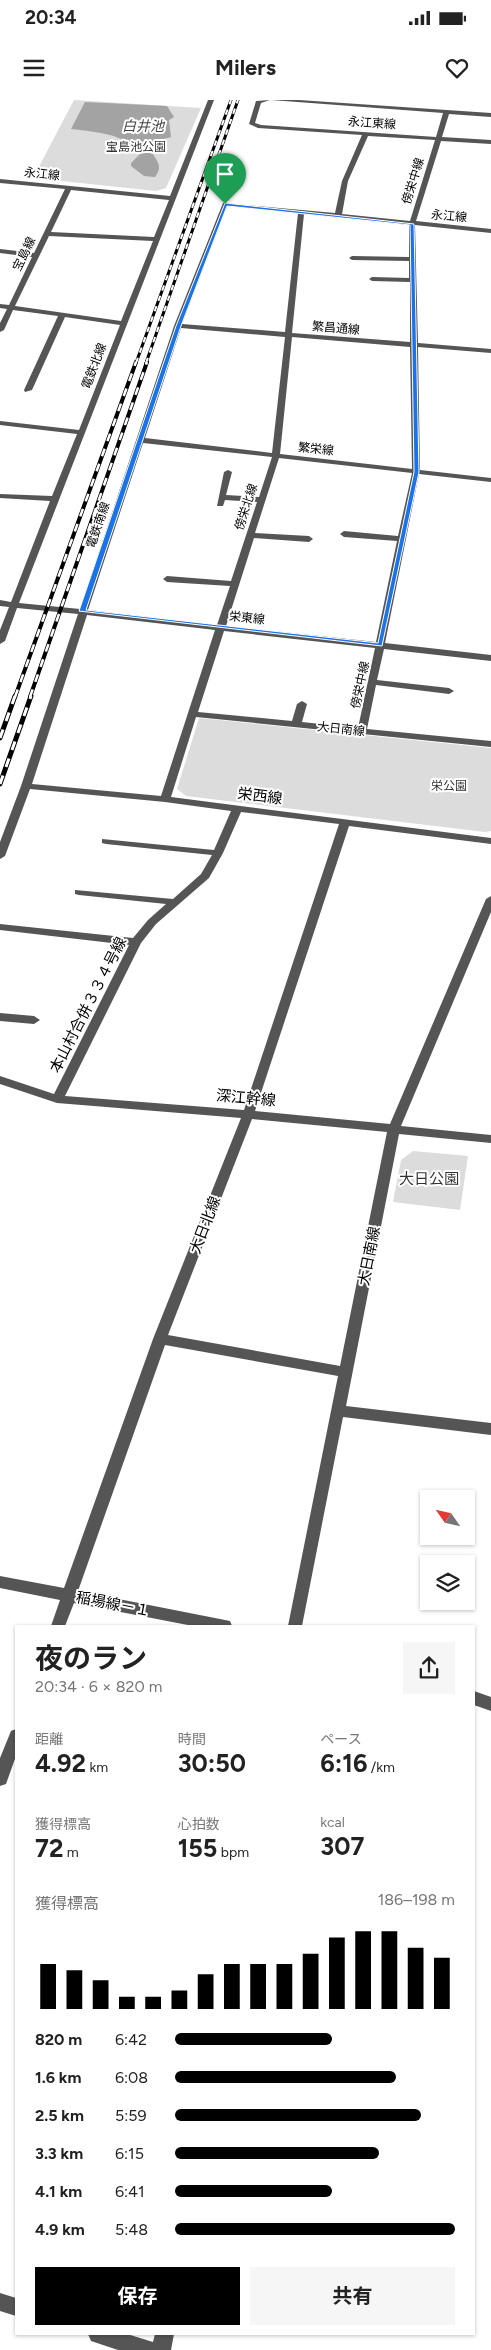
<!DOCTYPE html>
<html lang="ja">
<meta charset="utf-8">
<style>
:root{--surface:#fff;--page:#f6f6f6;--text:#222;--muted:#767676;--accent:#000}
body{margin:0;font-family:Figtree,"Noto Sans JP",sans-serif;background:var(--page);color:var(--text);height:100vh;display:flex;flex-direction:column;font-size:19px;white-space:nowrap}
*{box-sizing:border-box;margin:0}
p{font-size:16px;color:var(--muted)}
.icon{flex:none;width:28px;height:28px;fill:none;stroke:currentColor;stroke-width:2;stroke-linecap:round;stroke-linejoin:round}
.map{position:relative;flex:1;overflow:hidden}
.details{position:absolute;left:15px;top:1525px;width:460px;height:710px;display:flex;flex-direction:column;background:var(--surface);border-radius:0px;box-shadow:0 1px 4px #0004}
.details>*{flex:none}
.needle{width:32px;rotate:304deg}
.controls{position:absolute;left:420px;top:1390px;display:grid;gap:10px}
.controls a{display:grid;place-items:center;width:55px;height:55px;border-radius:0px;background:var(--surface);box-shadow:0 1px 4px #0004;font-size:25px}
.pin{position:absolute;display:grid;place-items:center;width:42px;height:42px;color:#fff;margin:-51px -21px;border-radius:50% 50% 50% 0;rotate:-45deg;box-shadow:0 0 5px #0007}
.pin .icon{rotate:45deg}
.round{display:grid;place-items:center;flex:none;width:52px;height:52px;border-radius:0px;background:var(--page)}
.headline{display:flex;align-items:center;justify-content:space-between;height:85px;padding:0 20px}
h1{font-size:28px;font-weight:700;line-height:38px}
.figures{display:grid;grid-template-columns:repeat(3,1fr);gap:8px;height:85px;padding:5px 20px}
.figures div{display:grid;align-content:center}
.figures b{font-size:25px;font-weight:700}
.figures small{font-size:14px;font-weight:400}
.figures p{font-size:14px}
.chart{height:140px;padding:10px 20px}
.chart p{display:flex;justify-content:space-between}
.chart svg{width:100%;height:90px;margin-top:5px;stroke:var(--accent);stroke-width:6}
.action{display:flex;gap:10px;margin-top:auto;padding:10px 20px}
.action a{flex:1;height:58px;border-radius:0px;background:var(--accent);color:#fff;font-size:20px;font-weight:700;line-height:58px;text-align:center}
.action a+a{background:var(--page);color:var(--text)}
ul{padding:0 20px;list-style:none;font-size:16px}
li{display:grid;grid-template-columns:80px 60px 1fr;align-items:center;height:38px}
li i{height:12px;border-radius:6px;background:var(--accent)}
.status{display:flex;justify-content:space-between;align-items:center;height:35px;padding:0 25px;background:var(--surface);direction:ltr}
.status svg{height:14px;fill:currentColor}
header{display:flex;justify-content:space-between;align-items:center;height:65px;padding:0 20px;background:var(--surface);font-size:22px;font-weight:700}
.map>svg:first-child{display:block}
</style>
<div class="status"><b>20:34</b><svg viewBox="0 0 49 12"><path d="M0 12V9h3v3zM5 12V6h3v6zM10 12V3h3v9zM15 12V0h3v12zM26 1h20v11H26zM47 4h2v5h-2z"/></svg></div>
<header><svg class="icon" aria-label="menu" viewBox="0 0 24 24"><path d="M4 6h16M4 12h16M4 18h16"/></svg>Milers<svg class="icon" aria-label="heart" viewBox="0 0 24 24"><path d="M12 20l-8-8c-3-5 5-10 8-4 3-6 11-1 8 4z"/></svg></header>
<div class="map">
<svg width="491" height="2250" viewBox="0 0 491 2250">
<rect width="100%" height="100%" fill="#fff"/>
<g fill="#dcdcdc">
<polygon points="74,0 201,8 166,88 156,91 33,78"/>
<polygon points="199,618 491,648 491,731 485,732 186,696 177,689"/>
<polygon points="413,1051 468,1056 460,1110 393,1102 401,1060"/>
</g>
<path fill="#a3a3a3" d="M85,2L167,6L174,17L169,20L171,37L160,40L151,49C154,60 165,64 155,77L144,76L131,66V63L140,54C126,33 94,32 71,29Z"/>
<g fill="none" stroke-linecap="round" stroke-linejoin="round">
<g fill="#555" fill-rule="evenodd">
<path d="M208,0H214L19,503L80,509L174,226L223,103L335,113L342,81L362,35L258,28L249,24L256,1L270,0L261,3L255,23L261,25L436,37L443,13L271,0H299L491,13V17L449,14L442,37L491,40V44L441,41L416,121L491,129V133L415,125L418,243L491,249V253L418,247L420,370L491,378V382L419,374L385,543L491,555V561L384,549L377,580L449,588L454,591L449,594L376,585L367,629L491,641V647L196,617L171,697L491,738V744L349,726L255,1011L390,1024L486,799L491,796V812L401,1026L491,1035V1043L399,1034L346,1306L491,1323V1335L343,1317L302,1526H288L338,1276L165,1245L78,1491L225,1520L230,1521L232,1526H193L74,1503L65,1526H51L60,1500L0,1488V1476L64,1488L153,1239L241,1018L57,1003L0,984V976L54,994L129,845L0,830V824L133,838L148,820L166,804L79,795L75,794V790L173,799L201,774L212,755L106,744L102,743V739L214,750L231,711L165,702L30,689L5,756L0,759V742L21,686L78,514L17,508L5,541L0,544V530L9,507L0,506V500L11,502L50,401L0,398V394L52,396L77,334L0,325V321L79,330L120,225L65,217L32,290L25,292L24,290L58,216L13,210L4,230L0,232V223L7,209L0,208V204L9,205L32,157L0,153V149L34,153L65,89L0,83V79L170,96ZM368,36L435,40L410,121L342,114L348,81ZM71,90L169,100L154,137L51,132ZM227,106L298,113L285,232L182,224ZM304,114L409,125V157L352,156L349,158L352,160L409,161V178L372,177L369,179L372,181L410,182V242L292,233ZM49,136L153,141L121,221L15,206ZM181,228L285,237L272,353L145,338ZM292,237L410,247L412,369L280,354ZM143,343L272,357L259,397L226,395L232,372L228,370L224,372L217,406H223L225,400L257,402L231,481L167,476L163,479L167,482L230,486L217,525L88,510ZM279,358L412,373L398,436L344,431L340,434L344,437L397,441L376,542L226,526L254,438L309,442L313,439L309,436L255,433ZM87,515L215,530L161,696L32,684ZM224,531L375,548L358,628L302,622L307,604L302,601L297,604L292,621L198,612ZM241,712L339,724L244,1010L65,996L141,843L156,824L209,778L223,753ZM252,1019L387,1032L340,1266L168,1235Z"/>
<polygon points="0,913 34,916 40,920 34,924 0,921"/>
<polygon points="474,1591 491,1597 491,1611 474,1605"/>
<polygon points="16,1629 16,1656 6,1684 0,1686 0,1658 11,1631"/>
<polygon points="0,2193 16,2198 16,2216 0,2211"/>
<polygon points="88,2234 127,2234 153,2242 155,2234 174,2234 171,2250 118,2250 91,2241"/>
</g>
<defs>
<g id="rail-far2">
<polyline points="136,263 231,0"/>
<polyline points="146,263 238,0"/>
</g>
<g id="rail-far1">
<polyline points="15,597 136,262"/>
<polyline points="30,597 147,262"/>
</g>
<g id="rail">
<polyline points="0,638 15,596"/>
<polyline points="0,684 31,596"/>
</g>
</defs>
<use href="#rail-far2" stroke="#000" stroke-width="3"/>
<use href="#rail-far1" stroke="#000" stroke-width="4"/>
<use href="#rail" stroke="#000" stroke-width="5"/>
<use href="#rail-far2" stroke="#fff" stroke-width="2" stroke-dasharray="5.5" stroke-linecap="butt"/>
<use href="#rail-far1" stroke="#fff" stroke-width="2.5" stroke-dasharray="8" stroke-linecap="butt"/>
<use href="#rail" stroke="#fff" stroke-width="3" stroke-dasharray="9" stroke-linecap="butt"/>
</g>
<path fill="#1a73e8" stroke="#fff" fill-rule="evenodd" d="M225,103L414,124L419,372L382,546L79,511L176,226ZM227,106L410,125L414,372L378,543L86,510L181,226Z"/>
<g text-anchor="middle" stroke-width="4" stroke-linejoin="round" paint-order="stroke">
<g font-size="12" fill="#000" stroke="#fff">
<text transform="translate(372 23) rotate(4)" y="4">永江東線</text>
<text transform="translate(42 74) rotate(6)" y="4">永江線</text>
<text transform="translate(413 81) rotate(-73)" y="4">傍栄中線</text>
<text transform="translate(449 116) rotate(5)" y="4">永江線</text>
<text transform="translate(24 154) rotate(-64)" y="4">宝島線</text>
<text transform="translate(336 228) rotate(5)" y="4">繁昌通線</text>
<text transform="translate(94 266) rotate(-69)" y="4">電鉄北線</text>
<text transform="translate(316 349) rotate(6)" y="4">繁栄線</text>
<text transform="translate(246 407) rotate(-72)" y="4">傍栄北線</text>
<text transform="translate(98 425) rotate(-71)" y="4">電鉄南線</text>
<text transform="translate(247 518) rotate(6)" y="4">栄東線</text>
<text transform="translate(360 585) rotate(-78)" y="4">傍栄中線</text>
<text transform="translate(341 629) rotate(6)" y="4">大日南線</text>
</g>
<g font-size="12" fill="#333" stroke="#fff">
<text x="136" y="51">宝島池公園</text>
<text x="449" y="690">栄公園</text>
</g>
<g font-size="14" font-style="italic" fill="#444" stroke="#fff">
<text x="143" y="31">白井池</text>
</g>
<g font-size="15" fill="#000" stroke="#fff">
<text transform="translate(260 696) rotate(7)" y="5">栄西線</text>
<text transform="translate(88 905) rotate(-63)" y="5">本山村合併３３４号線</text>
<text transform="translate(246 998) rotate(5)" y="5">深江幹線</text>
<text transform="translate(205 1125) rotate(-69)" y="5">大日北線</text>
<text transform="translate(369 1156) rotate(-79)" y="5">大日南線</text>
<text transform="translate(113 1504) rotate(11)" y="5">稲場線－１</text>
</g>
<g font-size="15" fill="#333" stroke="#fff">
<text x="429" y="1084">大日公園</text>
</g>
</g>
</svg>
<div class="controls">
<a><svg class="needle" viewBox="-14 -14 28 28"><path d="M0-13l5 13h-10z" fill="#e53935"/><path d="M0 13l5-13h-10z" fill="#767676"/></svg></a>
<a><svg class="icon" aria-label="layers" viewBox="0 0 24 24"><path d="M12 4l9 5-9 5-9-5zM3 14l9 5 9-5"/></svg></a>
</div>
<div class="pin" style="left:225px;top:104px;background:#1e9e55"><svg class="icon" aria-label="arrive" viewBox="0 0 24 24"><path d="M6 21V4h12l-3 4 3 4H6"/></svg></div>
<section class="details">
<div class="headline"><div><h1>夜のラン</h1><p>20:34 · 6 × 820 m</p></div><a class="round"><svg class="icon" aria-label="share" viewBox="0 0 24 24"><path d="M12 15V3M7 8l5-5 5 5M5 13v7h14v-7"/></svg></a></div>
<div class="figures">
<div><p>距離</p><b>4.92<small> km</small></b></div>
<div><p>時間</p><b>30:50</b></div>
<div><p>ペース</p><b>6:16<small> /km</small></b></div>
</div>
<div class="figures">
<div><p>獲得標高</p><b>72<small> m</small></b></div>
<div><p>心拍数</p><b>155<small> bpm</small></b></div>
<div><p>kcal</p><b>307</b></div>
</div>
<div class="chart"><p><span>獲得標高</span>186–198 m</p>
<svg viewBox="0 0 160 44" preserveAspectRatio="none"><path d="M5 44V22M15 44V25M25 44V30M35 44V38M45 44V38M55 44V35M65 44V27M75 44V22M85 44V22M95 44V22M105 44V17M115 44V9M125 44V6M135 44V6M145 44V14M155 44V19"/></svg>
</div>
<ul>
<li><b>820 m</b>6:42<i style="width:56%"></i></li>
<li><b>1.6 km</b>6:08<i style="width:79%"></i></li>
<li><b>2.5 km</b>5:59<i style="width:88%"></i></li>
<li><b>3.3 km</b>6:15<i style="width:73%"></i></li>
<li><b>4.1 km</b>6:41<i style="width:56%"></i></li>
<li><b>4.9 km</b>5:48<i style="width:100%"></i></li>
</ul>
<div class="action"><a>保存</a><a>共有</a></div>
</section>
</div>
